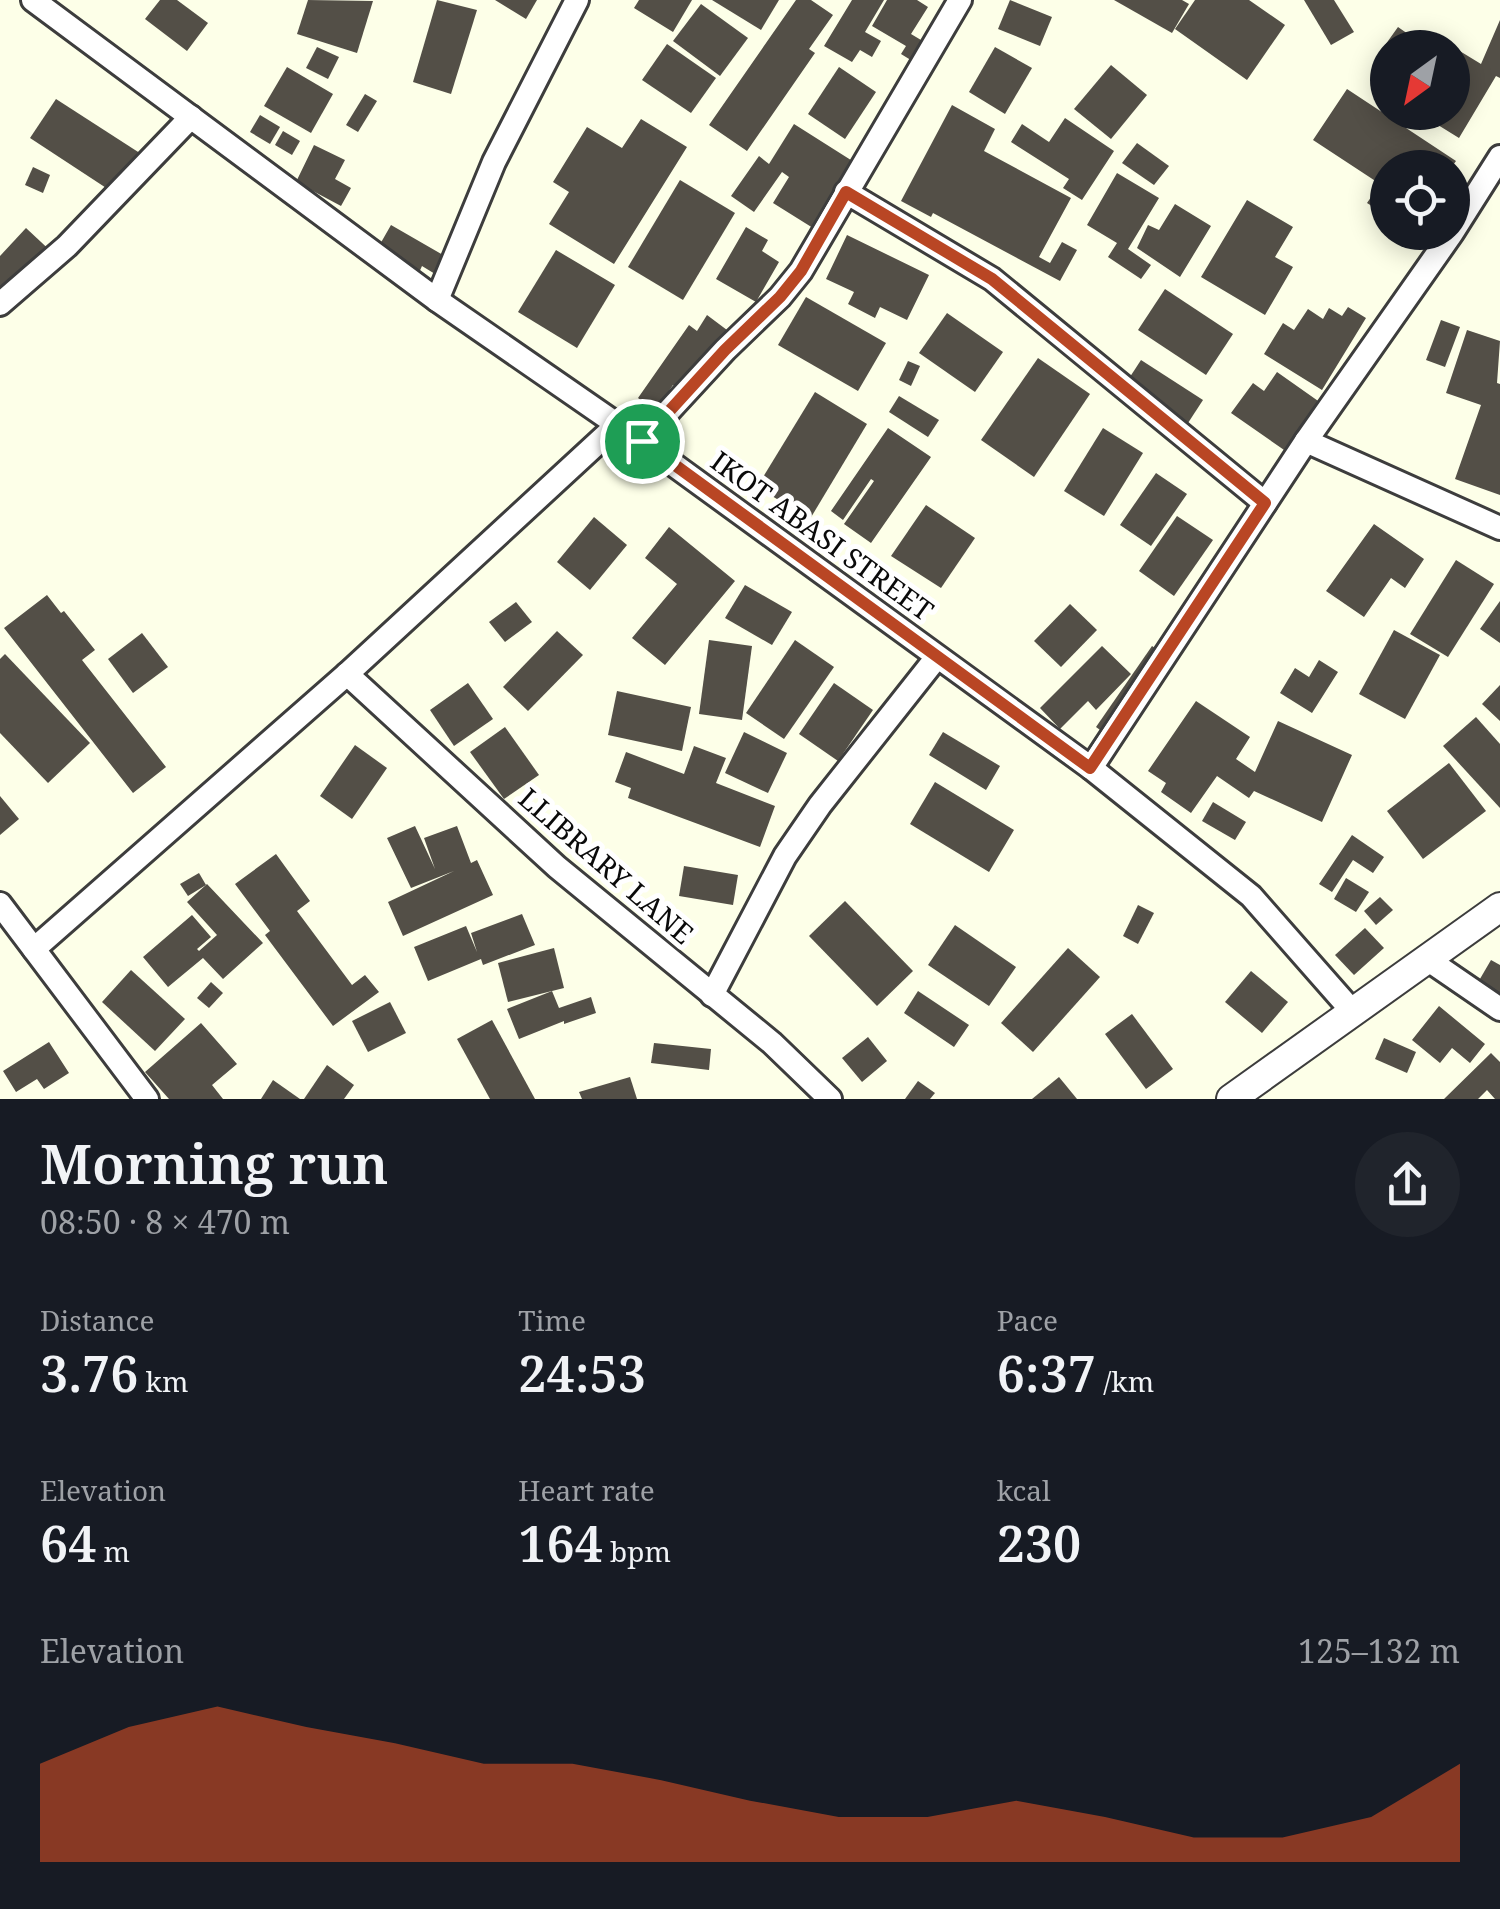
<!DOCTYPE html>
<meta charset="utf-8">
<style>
:root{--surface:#171b24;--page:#20242c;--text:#f1f3f6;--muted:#9ea1a6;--accent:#b94624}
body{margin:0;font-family:"Noto Serif",serif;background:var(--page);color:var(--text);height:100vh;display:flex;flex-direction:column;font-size:38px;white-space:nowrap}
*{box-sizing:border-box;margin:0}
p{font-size:32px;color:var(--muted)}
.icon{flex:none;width:55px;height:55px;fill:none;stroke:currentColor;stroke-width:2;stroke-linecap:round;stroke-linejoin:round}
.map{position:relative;height:1099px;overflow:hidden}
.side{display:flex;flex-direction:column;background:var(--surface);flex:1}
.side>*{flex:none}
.needle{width:65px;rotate:213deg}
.buttons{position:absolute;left:1370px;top:30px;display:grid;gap:20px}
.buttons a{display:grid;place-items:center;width:100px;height:100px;border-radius:50%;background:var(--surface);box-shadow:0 5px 25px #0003;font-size:50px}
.pin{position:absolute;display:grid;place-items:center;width:85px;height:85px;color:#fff;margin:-42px;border:5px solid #fff;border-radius:50%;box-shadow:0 2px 10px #0007}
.round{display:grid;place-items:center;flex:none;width:105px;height:105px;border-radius:52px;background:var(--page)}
.summary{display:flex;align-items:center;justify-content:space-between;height:170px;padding:0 40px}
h1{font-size:55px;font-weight:600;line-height:75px}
.stats{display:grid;grid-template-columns:repeat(3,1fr);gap:15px;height:170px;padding:10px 40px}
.stats div{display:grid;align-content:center}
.stats b{font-size:50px;font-weight:600}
.stats small{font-size:28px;font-weight:400}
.stats p{font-size:28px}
.chart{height:280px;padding:20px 40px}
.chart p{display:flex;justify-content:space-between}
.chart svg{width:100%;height:180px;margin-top:10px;fill:var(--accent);opacity:.7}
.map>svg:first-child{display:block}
</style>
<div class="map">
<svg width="1500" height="1099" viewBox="0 0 1500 1099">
<rect width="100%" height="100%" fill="#fdffe8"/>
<g fill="#534f47">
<polygon points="160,0 177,0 208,23 187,51 145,19"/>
<polygon points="308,0 373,1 357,53 297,34"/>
<polygon points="437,0 477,10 451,94 413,82"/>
<polygon points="495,0 537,0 526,19"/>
<polygon points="639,0 692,0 673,32 634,8"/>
<polygon points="712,0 779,0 761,30"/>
<polygon points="796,0 811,0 833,15 809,49 815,53 747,151 709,125"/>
<polygon points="852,0 884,0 865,32 881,41 872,57 860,50 852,62 824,46"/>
<polygon points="887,0 917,0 928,7 911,34 926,43 914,62 901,54 906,46 872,26"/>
<polygon points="1010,0 1052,17 1040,46 998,29"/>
<polygon points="1114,0 1182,0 1189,4 1172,33"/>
<polygon points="1195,0 1249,0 1285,25 1247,80 1175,29"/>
<polygon points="1304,0 1334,0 1354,32 1331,45"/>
<polygon points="701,4 748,38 720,76 673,41"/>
<polygon points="1500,20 1500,78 1496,76 1459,138 1417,112 1452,112 1452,48 1441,48 1445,42 1481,64"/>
<polygon points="1398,27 1428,48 1388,48 1388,51 1383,48"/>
<polygon points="667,44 716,78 691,113 642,80"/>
<polygon points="317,47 339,57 328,79 306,68"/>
<polygon points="995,47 1032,68 1005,114 969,92"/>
<polygon points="1111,65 1147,95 1111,139 1074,109"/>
<polygon points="287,67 333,94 311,133 264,106"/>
<polygon points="839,67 876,92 845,139 808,114"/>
<polygon points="1347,89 1456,161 1451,168 1388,168 1388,216 1367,203 1380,184 1313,140"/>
<polygon points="365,94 377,101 358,132 346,125"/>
<polygon points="56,99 149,159 123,199 30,138"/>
<polygon points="952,105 995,129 984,151 1071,198 1039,257 1050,263 1062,242 1077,250 1060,281 933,213 931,217 901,201"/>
<polygon points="260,115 280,127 270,144 250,132"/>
<polygon points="1065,118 1114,151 1082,200 1063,188 1069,179 1011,142 1022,124 1049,142"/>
<polygon points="641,119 687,147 614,264 549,224 569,192 553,182 587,127 622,148"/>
<polygon points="794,124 854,162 813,228 773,203 789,177 782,172 754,212 731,196 759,156 769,164"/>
<polygon points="283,131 300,141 292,155 275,145"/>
<polygon points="1137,143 1169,166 1154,185 1122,163"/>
<polygon points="314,145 345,160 335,179 351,188 341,206 296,182"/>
<polygon points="33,167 50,175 43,193 25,185"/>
<polygon points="1117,173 1159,198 1128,249 1151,265 1141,279 1108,257 1117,243 1087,225"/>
<polygon points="680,180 735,213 683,300 628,267"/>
<polygon points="1247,200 1293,227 1275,257 1293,267 1265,315 1201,277"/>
<polygon points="1175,204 1211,226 1180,277 1137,248 1148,225 1159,230"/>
<polygon points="391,225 450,259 440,277 422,266 417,277 375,253"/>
<polygon points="746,227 768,240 762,251 779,262 756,302 716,279"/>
<polygon points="26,228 56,256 0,316 0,256"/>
<polygon points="847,235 929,275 907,320 880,307 875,318 848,304 854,292 826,279"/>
<polygon points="556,250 615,285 577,348 518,312"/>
<polygon points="1165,289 1233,334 1206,375 1138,330"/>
<polygon points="806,297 886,343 858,391 778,345"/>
<polygon points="1348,307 1366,318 1322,390 1264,354 1283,323 1294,330 1308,309 1323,319 1329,308 1342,316"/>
<polygon points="947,313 1003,352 975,392 919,353"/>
<polygon points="707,315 727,330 684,392 673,385 655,411 638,398 689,325 697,331"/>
<polygon points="1441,320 1460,327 1445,367 1426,360"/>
<polygon points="1467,330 1500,341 1497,383 1500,384 1500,495 1455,479 1481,405 1446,393"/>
<polygon points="1038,358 1090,394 1034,477 981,440"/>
<polygon points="1141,360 1203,400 1188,423 1126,383"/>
<polygon points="908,361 920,366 911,386 899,380"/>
<polygon points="1277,372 1321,403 1287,452 1231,413 1253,383 1264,391"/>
<polygon points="815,392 867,424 810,519 757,487"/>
<polygon points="899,396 939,420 928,437 889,412"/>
<polygon points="888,428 931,457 871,543 844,524 874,481 871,479 843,520 831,511"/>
<polygon points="1103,428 1143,453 1104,516 1064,491"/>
<polygon points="1156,473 1187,494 1151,546 1120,525"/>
<polygon points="926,505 975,538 941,588 891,556"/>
<polygon points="1177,516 1213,540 1174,596 1139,571"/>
<polygon points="594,517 627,545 590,590 557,562"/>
<polygon points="1374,524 1424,559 1405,588 1391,578 1364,617 1326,591"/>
<polygon points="669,527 735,581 665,665 632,638 677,584 645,558"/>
<polygon points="1456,560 1494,584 1448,657 1410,634"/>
<polygon points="745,585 792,612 772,645 725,618"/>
<polygon points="47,595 61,613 64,611 95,650 82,660 166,767 133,793 4,628"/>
<polygon points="1500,601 1500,643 1480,629"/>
<polygon points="516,602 532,622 505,642 489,622"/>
<polygon points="1070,604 1097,630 1061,667 1034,641"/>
<polygon points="1394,630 1440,655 1405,719 1359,694"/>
<polygon points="557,631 583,655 528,711 503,687"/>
<polygon points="142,633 168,667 133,693 108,659"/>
<polygon points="709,640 752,646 742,720 699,714"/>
<polygon points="795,640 834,667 784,739 746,713"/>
<polygon points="1102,646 1131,674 1096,710 1088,701 1060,729 1040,708"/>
<polygon points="1152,646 1171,659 1114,740 1096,727"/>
<polygon points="5,654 90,743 48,783 0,733 0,659"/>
<polygon points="1319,660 1338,672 1312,713 1280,693 1295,668 1309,677"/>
<polygon points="468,683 493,719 454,746 430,710"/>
<polygon points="834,683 873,710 838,761 799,734"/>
<polygon points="1500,685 1500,721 1482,704"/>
<polygon points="617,691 691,707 682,751 608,735"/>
<polygon points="1196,701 1250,737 1236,759 1255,772 1278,721 1352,755 1322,822 1254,791 1249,798 1217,776 1191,813 1161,792 1166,783 1148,771"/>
<polygon points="1476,717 1500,744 1500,808 1443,746"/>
<polygon points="505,727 539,775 504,799 470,752"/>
<polygon points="744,732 787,753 768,793 725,773"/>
<polygon points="943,732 1000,766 986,790 929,755"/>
<polygon points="355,745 387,768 352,819 320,796"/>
<polygon points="694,746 726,758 716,783 775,806 760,847 628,798 631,788 615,782 626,752 684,774"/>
<polygon points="1449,763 1486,811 1423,859 1387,811"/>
<polygon points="935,782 1014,830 989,872 910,824"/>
<polygon points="0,796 19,819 0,835"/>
<polygon points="1213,802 1246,822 1235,840 1202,821"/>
<polygon points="415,826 435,869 424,838 457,826 471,863 477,860 493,895 403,936 388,902 454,871 411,888 387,838"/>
<polygon points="1352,835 1384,857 1373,873 1353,860 1332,892 1319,884"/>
<polygon points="276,854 310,901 297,911 352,985 365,975 379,992 333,1026 265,935 270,931 235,884"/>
<polygon points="684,866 738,875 733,905 679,896"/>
<polygon points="199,873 206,885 188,896 180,884"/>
<polygon points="1346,878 1369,892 1356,912 1334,899"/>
<polygon points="207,884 263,943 223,979 203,958 168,987 143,957 192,915 211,937 197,949 199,951 217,935 187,902"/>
<polygon points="1380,897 1393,910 1376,925 1364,911"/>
<polygon points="845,901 913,971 877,1006 809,936"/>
<polygon points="1138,905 1154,913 1138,944 1123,936"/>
<polygon points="522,914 535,945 483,965 481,959 428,981 414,947 466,926 477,952 471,933"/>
<polygon points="955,925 1016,967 989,1006 928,965"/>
<polygon points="1365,928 1384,948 1354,975 1335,955"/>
<polygon points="554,948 564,988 508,1002 498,963"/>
<polygon points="1068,948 1100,977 1033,1052 1001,1023"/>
<polygon points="1491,960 1500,965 1500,998 1477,984"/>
<polygon points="131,970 185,1019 155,1051 102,1002"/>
<polygon points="1251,971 1288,1002 1262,1033 1225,1002"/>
<polygon points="211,982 223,993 209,1008 197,998"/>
<polygon points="552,991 559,1008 591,997 596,1013 564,1024 564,1021 519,1039 507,1009"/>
<polygon points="918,991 969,1025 954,1047 904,1013"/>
<polygon points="390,1002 406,1033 368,1052 352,1021"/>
<polygon points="1439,1006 1485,1044 1470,1063 1452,1048 1440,1063 1412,1040"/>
<polygon points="1132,1014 1173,1069 1146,1089 1105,1034"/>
<polygon points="492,1020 535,1099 490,1099 457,1039"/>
<polygon points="201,1023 237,1064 212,1085 223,1099 169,1099 145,1072"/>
<polygon points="868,1037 887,1061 862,1082 842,1058"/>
<polygon points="1384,1038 1416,1052 1407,1073 1375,1059"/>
<polygon points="49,1042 69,1073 44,1089 37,1079 16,1092 3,1071"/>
<polygon points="654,1043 711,1049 709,1070 651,1063"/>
<polygon points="1491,1053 1500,1062 1500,1099 1495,1099 1487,1090 1478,1099 1444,1099"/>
<polygon points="327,1065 354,1085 344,1099 304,1099"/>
<polygon points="630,1077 637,1099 582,1099 579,1092"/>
<polygon points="1059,1077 1077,1099 1032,1099"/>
<polygon points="273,1080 300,1099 261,1099"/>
<polygon points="918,1081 935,1093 930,1099 905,1099"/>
</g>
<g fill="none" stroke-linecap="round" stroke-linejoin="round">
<defs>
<g id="minor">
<polyline points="33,0 437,300 641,441 1091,768 1251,896 1353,1012"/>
<polyline points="846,192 992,279 1265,503"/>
<polyline points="437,300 494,162 577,0"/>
<polyline points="0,304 67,246 191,117"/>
<polyline points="641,441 725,350 780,297 801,271 960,0"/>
<polyline points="1306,441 1500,528"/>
<polyline points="347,674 557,867 772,1043 830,1099"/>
<polyline points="1091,768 1306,441 1452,233 1500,157"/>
<polyline points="0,904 147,1099"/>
<polyline points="34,949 347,674 617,425"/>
<polyline points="1427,959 1500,1009"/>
<polyline points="712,995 785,856 820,805 937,657"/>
</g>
<polyline id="tertiary" points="1231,1099 1500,907"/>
</defs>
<use href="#minor" stroke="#3d3d3d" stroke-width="28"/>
<use href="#tertiary" stroke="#3d3d3d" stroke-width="32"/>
<use href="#minor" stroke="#fff" stroke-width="22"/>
<use href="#tertiary" stroke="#fff" stroke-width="28"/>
</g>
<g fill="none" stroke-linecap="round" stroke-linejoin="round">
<defs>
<polygon id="route" points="846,192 992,279 1265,503 1090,768 642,441 725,350 780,297 801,271"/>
</defs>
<use href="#route" stroke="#fff" stroke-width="20"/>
<use href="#route" stroke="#b94624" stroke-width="12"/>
</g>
<g text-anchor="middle" stroke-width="10" stroke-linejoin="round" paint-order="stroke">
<g font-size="28" fill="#0a0a0a" stroke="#fff">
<text transform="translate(822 536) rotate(36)" y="10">IKOT ABASI STREET</text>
<text transform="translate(606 866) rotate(41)" y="10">LLIBRARY LANE</text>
</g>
</g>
</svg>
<div class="buttons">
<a><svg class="needle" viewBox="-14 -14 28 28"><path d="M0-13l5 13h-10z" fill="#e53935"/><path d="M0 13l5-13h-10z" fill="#9ea1a6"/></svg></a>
<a><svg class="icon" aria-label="locate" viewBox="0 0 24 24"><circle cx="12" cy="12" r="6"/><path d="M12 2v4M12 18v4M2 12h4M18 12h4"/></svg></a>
</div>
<div class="pin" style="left:642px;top:441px;background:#1e9e55"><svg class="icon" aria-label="arrive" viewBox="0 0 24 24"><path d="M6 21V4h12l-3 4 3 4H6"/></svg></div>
</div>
<section class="side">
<div class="summary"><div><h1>Morning run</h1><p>08:50 · 8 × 470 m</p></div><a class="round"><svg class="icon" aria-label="share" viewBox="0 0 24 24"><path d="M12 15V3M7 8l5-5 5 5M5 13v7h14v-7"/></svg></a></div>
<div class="stats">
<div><p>Distance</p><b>3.76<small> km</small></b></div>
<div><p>Time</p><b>24:53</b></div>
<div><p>Pace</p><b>6:37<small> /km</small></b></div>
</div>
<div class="stats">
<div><p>Elevation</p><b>64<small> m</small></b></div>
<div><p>Heart rate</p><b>164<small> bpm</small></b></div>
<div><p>kcal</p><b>230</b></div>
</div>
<div class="chart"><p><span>Elevation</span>125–132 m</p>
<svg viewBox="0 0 160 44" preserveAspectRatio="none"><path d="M0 44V20L10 11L20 6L30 11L40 15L50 20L60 20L70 24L80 29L90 33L100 33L110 29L120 33L130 38L140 38L150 33L160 20V44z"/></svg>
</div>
</section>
